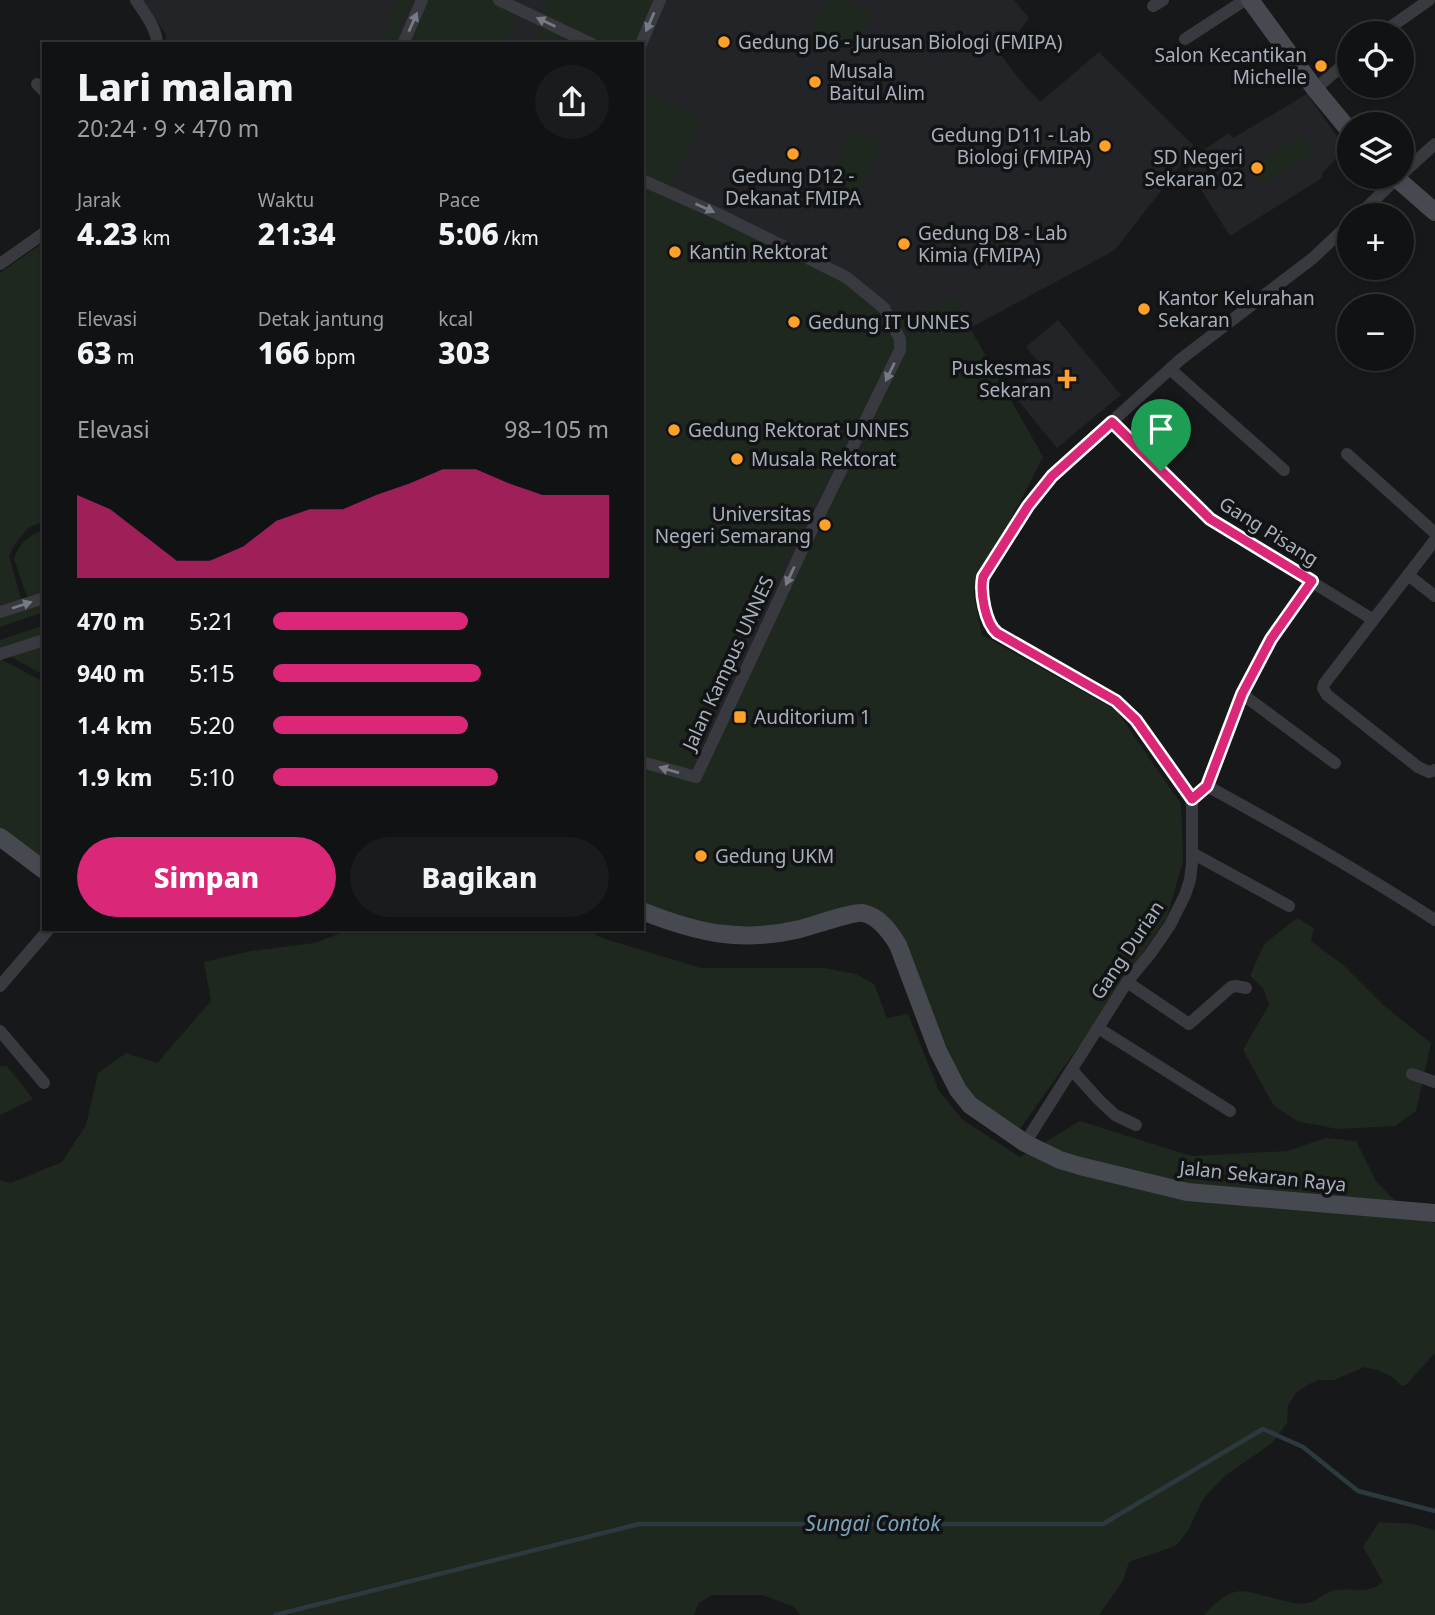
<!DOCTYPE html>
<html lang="id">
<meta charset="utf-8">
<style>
:root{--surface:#111214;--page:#1a1b1d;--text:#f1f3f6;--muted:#9c9ea0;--line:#303234;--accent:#db2777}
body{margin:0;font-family:"Noto Sans",sans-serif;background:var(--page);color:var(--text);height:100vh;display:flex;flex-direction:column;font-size:26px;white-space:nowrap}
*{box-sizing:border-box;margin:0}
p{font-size:23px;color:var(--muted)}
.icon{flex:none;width:38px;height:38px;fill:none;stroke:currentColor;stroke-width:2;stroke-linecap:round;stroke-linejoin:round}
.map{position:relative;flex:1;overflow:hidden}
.sheet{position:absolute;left:42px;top:42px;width:602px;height:889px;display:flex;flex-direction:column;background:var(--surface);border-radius:0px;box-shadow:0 2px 5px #0004,0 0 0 2px var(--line)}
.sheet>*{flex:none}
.controls{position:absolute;left:1337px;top:21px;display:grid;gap:14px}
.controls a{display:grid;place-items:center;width:77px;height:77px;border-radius:50%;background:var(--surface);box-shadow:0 2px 5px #0004,0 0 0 2px var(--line);font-size:35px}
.pin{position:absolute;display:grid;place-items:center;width:60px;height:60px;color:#fff;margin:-72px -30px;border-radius:50% 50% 50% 0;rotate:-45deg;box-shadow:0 0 7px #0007}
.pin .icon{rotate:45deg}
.round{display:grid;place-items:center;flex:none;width:74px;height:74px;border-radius:37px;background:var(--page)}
.headline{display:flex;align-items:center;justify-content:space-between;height:119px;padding:0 35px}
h1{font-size:38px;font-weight:800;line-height:52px}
.stats{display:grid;grid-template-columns:repeat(3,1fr);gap:10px;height:119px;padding:7px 35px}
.stats div{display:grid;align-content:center}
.stats b{font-size:30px;font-weight:800}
.stats small{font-size:19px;font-weight:400}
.stats p{font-size:19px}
.chart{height:196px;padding:14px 35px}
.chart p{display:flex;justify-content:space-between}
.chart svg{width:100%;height:126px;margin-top:7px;fill:var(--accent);opacity:.7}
.button{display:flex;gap:14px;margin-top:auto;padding:14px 35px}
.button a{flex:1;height:80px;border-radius:42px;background:var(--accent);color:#fff;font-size:28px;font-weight:800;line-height:80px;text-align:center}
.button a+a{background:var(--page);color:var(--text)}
ul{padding:0 35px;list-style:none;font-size:23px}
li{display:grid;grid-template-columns:112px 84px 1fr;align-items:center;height:52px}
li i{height:18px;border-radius:9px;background:var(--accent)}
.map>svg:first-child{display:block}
</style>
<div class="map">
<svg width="1435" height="1615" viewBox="0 0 1435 1615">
<rect width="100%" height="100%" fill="#17181a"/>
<g fill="#232427">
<polygon points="143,0 1014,0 1029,18 1001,55 1019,79 1040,102 1099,52 1195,147 1115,250 970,328 1043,457 973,592 982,635 1116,710 1181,804 1183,861 888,923 642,906 642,44 164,44 166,35"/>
<polygon points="1307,94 1346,149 1322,173 1322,178 1230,236 1184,163 1229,133 1233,138"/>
<polygon points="1058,320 1121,395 1057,448 1011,392 1042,367 1026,347"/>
</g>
<g fill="#1f281f">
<polygon points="399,0 413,0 393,44 378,44"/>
<polygon points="428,0 487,0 517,15 503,44 409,44"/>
<polygon points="548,0 656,0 636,44 610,44 546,16 544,7"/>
<polygon points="827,0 846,0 872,13 852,53 811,33"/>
<polygon points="542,25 581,44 532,44"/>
<polygon points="642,90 702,119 669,189 642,176"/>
<polygon points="853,130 882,143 853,206 824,192"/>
<polygon points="1302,135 1313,152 1262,185 1251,168"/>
<polygon points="642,184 845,282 880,309 894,338 894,347 772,589 693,762 691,771 642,757"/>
<polygon points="44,242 44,521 28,528 14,545 9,556 21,599 0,606 0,273"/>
<polygon points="957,297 970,328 1043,457 973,592 982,635 1116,710 1181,804 1183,861 1167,917 1108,1005 1017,1133 961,1090 872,911 788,926 713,927 642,906 642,766 697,782 904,350 907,331 925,311"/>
<polygon points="889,312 900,316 919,314 906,329 902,340"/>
<path d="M44,530V592L27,597L14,559C20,542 28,536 44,530Z"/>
<polygon points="44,603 44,612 0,627 0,617"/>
<polygon points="44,625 44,635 0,651 0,640"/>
<polygon points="44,645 44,675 9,656"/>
<polygon points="0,659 44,682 44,862 0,829"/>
<polygon points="1297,918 1314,928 1311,941 1343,965 1383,1005 1431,1043 1416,1111 1395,1126 1337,1129 1297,1121 1274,1106 1243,1050 1269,1005 1263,988 1250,976 1264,944"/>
<polygon points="350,929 586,929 605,939 701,968 824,968 856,974 874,984 887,1018 908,1014 939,1091 963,1120 1020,1157 1080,1121 1191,1156 1288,1151 1325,1138 1356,1141 1376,1181 1412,1218 1435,1223 1435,1353 1406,1385 1402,1386 1391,1376 1377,1370 1364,1367 1334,1380 1319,1380 1307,1385 1296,1393 1288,1405 1287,1423 1272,1443 1225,1476 1209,1492 1201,1503 1189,1529 1180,1541 1175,1546 1129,1562 1123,1581 1099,1615 800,1615 794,1607 763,1595 712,1595 699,1603 694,1615 0,1615 0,1180 11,1183 62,1162 86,1125 98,1073 126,1053 157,1063 211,1001 204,962 251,951 315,943"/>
<polygon points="0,1066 7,1066 33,1099 0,1115"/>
<path d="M1379,1522L1413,1524L1435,1530V1615H1204C1235,1582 1240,1590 1281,1600C1289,1602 1299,1605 1308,1603C1318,1601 1326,1591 1337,1590C1357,1588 1366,1595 1383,1582L1363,1547Z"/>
</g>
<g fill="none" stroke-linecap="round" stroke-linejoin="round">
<polyline stroke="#2c393f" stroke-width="4.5" points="275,1615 639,1524 1103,1524 1263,1429 1303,1447 1358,1491 1435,1511"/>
<g stroke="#383a3f" stroke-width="12">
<path d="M136,0C144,13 157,28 157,44"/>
<polyline points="499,0 592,44"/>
<polyline points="1153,6 1163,0"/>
<polyline points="1382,33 1429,0"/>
<polyline points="1185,39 1245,0"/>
<polyline points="403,44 422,0"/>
<polyline points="641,44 660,0"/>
<polyline points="37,84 44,91"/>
<polyline points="1315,89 1349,60"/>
<polyline points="1402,174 1435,144"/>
<polyline points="642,180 718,214 846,277 884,308 900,339 900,350 803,548 696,777 642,762"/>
<polyline points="1359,215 1398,177"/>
<polyline points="0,264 44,233"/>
<polyline points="1170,369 1284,470"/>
<polyline points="1112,422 1210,519 1372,619"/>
<polyline points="1347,454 1435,533"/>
<polyline points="1435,540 1324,684 1323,688 1327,695 1418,767 1429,772 1435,770"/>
<polyline points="1408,575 1435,596"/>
<polyline points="0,612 44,598"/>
<polyline points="0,654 44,640"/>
<polyline points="1242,694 1335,763"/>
<path d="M1207,786C1284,828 1361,872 1435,920"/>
<path d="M1192,799L1136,720L1116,701L994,631C985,618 980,595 982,580L1028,506L1052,476L1181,359L1313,258L1349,224"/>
<polyline points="1192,853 1289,906"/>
<polyline points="1127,982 1189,1024 1231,987 1236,986 1246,988"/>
<polyline points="0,986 49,929"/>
<polyline points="1098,1028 1230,1111"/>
<polyline points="0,1031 44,1083"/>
<polyline points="1072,1070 1098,1099 1115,1115 1136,1125"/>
<polyline points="1412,1074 1435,1082"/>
<polyline points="1025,1143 1127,982 1150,954 1170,925 1185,895 1190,880 1192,863 1192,799 1207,786 1242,694 1271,639 1312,581"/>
</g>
<g stroke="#46494f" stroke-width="18">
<polyline points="1250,0 1315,89 1349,130"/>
<polyline points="1395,177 1435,212"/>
<polyline points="0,837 44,870"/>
<path d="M642,911C697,933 741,943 800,929C812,926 855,911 863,913C879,916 890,932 898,945L938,1051L958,1090L970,1105L1025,1143L1060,1160L1080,1166L1187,1192L1435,1213"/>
</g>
</g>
<defs><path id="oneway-solid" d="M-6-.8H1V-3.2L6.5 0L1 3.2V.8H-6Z" transform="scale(1.75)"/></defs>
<g fill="#767b83">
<use href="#oneway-solid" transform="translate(413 22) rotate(-66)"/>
<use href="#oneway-solid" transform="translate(546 22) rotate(-155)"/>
<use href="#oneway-solid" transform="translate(650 22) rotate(114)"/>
<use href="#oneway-solid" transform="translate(705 208) rotate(24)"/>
<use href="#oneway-solid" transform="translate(890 372) rotate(116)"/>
<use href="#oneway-solid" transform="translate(790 576) rotate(115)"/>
<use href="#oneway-solid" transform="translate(22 605) rotate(-18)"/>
<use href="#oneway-solid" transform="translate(669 770) rotate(-164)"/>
</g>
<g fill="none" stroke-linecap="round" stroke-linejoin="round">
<defs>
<path id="route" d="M1112,422L1210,519L1312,581L1271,639L1242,694L1207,786L1192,799L1136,720L1116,701L997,633C985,623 980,592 983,577L1028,506L1052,476Z"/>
</defs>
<use href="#route" stroke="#fff" stroke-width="14"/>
<use href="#route" stroke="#db2777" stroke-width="9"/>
</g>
<g fill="#ffa02a" stroke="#121315" stroke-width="2.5">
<circle cx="724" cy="42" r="7"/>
<circle cx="1321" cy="66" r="7"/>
<circle cx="815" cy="82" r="7"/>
<circle cx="1105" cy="146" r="7"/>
<circle cx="793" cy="154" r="7"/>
<circle cx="1257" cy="168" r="7"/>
<circle cx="904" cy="244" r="7"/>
<circle cx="675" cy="252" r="7"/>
<circle cx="1144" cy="309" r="7"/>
<circle cx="794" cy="322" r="7"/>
<path d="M1063.5 368.5h7v7h7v7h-7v7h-7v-7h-7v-7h7z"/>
<circle cx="674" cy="430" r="7"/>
<circle cx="737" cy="459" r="7"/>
<circle cx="825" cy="525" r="7"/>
<rect x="733" y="710" width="14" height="14" rx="3.5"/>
<circle cx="701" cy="856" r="7"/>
</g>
<g text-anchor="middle" stroke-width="7" stroke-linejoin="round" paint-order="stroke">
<g font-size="19" fill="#a8b0bb" stroke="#121315" text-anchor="start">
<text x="738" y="49">Gedung D6 - Jurusan Biologi (FMIPA)</text>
<text x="1307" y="62" text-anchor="end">Salon Kecantikan<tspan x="1307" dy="22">Michelle</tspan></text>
<text x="829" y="78">Musala<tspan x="829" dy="22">Baitul Alim</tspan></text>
<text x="1091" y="142" text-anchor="end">Gedung D11 - Lab<tspan x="1091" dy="22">Biologi (FMIPA)</tspan></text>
<text x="1243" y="164" text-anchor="end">SD Negeri<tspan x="1243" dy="22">Sekaran 02</tspan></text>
<text x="793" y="183" text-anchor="middle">Gedung D12 -<tspan x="793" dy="22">Dekanat FMIPA</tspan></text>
<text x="918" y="240">Gedung D8 - Lab<tspan x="918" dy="22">Kimia (FMIPA)</tspan></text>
<text x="689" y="259">Kantin Rektorat</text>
<text x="1158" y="305">Kantor Kelurahan<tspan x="1158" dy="22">Sekaran</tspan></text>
<text x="808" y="329">Gedung IT UNNES</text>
<text x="1051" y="375" text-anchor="end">Puskesmas<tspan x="1051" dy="22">Sekaran</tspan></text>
<text x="688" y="437">Gedung Rektorat UNNES</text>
<text x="751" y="466">Musala Rektorat</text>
<text x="811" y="521" text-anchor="end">Universitas<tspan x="811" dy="22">Negeri Semarang</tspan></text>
<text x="754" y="724">Auditorium 1</text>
<text x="715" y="863">Gedung UKM</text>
</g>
<g font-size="19" fill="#a8b0bb" stroke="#121315">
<text transform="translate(1269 531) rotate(32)" y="7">Gang Pisang</text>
<text transform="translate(728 663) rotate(-65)" y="7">Jalan Kampus UNNES</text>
<text transform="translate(1127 950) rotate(-56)" y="7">Gang Durian</text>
<text transform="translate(1263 1176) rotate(6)" y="7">Jalan Sekaran Raya</text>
</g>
<g font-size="21" font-style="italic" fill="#7ca3b9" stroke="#121315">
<text x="873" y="1531">Sungai Contok</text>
</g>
</g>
</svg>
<div class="controls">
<a><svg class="icon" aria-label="locate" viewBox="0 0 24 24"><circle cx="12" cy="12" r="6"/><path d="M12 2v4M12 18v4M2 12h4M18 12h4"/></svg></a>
<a><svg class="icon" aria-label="layers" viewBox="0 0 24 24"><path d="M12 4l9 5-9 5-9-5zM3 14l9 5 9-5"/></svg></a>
<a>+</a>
<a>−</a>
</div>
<div class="pin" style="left:1161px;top:471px;background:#1e9e55"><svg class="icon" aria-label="arrive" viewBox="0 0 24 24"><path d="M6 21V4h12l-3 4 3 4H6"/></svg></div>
<section class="sheet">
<div class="headline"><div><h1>Lari malam</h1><p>20:24 · 9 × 470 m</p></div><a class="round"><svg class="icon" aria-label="share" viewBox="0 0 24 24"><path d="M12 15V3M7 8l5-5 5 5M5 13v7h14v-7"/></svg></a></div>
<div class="stats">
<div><p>Jarak</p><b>4.23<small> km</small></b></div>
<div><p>Waktu</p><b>21:34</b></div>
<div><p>Pace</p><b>5:06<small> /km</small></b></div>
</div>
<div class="stats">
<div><p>Elevasi</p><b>63<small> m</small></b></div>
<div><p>Detak jantung</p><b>166<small> bpm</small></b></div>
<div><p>kcal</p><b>303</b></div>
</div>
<div class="chart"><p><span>Elevasi</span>98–105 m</p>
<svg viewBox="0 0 160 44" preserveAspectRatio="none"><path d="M0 44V15L10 20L20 29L30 38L40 38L50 33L60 24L70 20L80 20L90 15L100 11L110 6L120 6L130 11L140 15L150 15L160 15V44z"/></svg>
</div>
<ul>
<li><b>470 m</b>5:21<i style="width:58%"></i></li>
<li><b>940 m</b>5:15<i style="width:62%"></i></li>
<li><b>1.4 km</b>5:20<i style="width:58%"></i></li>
<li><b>1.9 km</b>5:10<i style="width:67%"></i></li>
</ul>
<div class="button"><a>Simpan</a><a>Bagikan</a></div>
</section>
</div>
